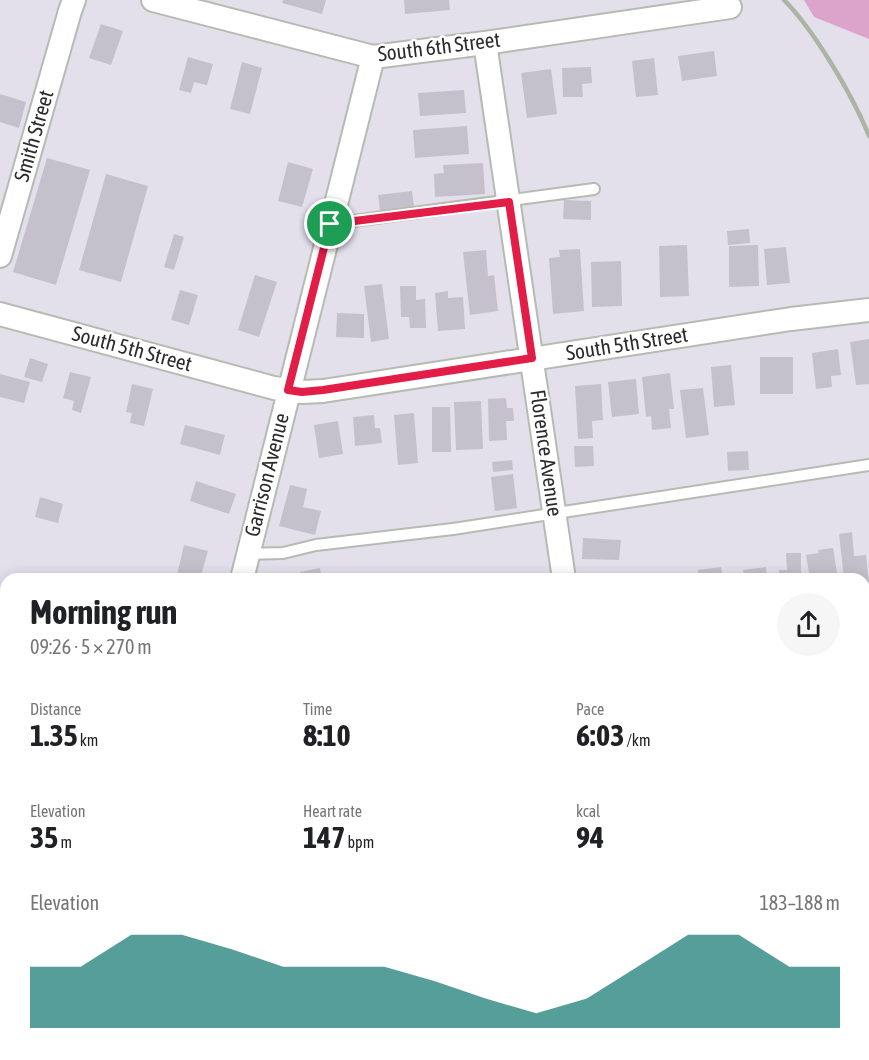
<!DOCTYPE html>
<meta charset="utf-8">
<style>
:root{--surface:#fff;--page:#f6f6f6;--text:#202124;--muted:#757577;--accent:#0f766e}
body{margin:0;font-family:"Asap Condensed",sans-serif;background:var(--page);color:var(--text);height:100vh;display:flex;flex-direction:column;font-size:22px;white-space:nowrap}
*{box-sizing:border-box;margin:0}
p{font-size:20px;color:var(--muted)}
.icon{flex:none;width:33px;height:33px;fill:none;stroke:currentColor;stroke-width:2;stroke-linecap:round;stroke-linejoin:round}
.map{position:relative;flex:1;overflow:hidden}
.sheet{position:absolute;left:0px;top:573px;width:870px;height:488px;display:flex;flex-direction:column;background:var(--surface);border-radius:18px 18px 0 0;box-shadow:0 3px 15px #0003}
.sheet>*{flex:none}
.pin{position:absolute;display:grid;place-items:center;width:51px;height:51px;color:#fff;margin:-26px;border:3px solid #fff;border-radius:50%;box-shadow:0 2px 6px #0007}
.round{display:grid;place-items:center;flex:none;width:63px;height:63px;border-radius:32px;background:var(--page)}
.headline{display:flex;align-items:center;justify-content:space-between;height:102px;padding:0 30px}
h1{font-size:33px;font-weight:700;line-height:45px}
.stats{display:grid;grid-template-columns:repeat(3,1fr);gap:9px;height:102px;padding:6px 30px}
.stats div{display:grid;align-content:center}
.stats b{font-size:30px;font-weight:700}
.stats small{font-size:16px;font-weight:400}
.stats p{font-size:16px}
.chart{height:168px;padding:12px 30px}
.chart p{display:flex;justify-content:space-between}
.chart svg{width:100%;height:108px;margin-top:6px;fill:var(--accent);opacity:.7}
.map>svg:first-child{display:block}
</style>
<div class="map">
<svg width="869" height="1060" viewBox="0 0 869 1060">
<rect width="100%" height="100%" fill="#e3e0ec"/>
<polygon fill="#dca3cb" points="804,0 869,0 869,39 814,17"/>
<g fill="#c4c1cc">
<polygon points="283,0 326,0 322,14 282,3"/>
<polygon points="404,0 449,0 450,10 405,14"/>
<polygon points="101,24 123,31 111,65 89,58"/>
<polygon points="714,51 717,76 682,81 678,56"/>
<polygon points="188,57 213,64 207,85 194,82 191,93 179,90"/>
<polygon points="654,58 658,95 636,97 632,61"/>
<polygon points="242,62 262,68 250,114 230,109"/>
<polygon points="591,67 592,83 582,84 583,97 563,97 562,68"/>
<polygon points="551,69 557,114 527,118 521,73"/>
<polygon points="464,90 466,113 420,116 418,93"/>
<polygon points="0,94 26,102 19,128 0,122"/>
<polygon points="467,126 469,154 415,158 413,130"/>
<polygon points="47,158 90,170 56,285 13,272"/>
<polygon points="288,162 313,169 302,207 278,201"/>
<polygon points="483,163 485,194 435,197 434,174 444,173 443,165"/>
<polygon points="106,174 148,186 121,282 79,270"/>
<polygon points="412,191 414,207 380,211 378,195"/>
<polygon points="564,200 591,201 591,220 563,219"/>
<polygon points="749,229 750,243 728,245 727,231"/>
<polygon points="174,234 184,237 174,270 164,267"/>
<polygon points="687,245 689,296 660,297 659,246"/>
<polygon points="758,245 759,286 729,287 729,246"/>
<polygon points="786,247 790,283 767,285 764,249"/>
<polygon points="580,249 584,311 553,314 549,258 560,257 559,250"/>
<polygon points="486,250 488,276 494,275 498,311 470,315 463,252"/>
<polygon points="621,261 622,306 592,307 591,262"/>
<polygon points="255,275 277,282 259,337 238,330"/>
<polygon points="382,284 389,339 371,342 364,286"/>
<polygon points="400,286 416,286 416,300 425,299 426,328 410,328 409,317 401,317"/>
<polygon points="180,290 198,295 189,325 171,320"/>
<polygon points="448,291 448,298 463,297 465,329 438,331 435,293"/>
<polygon points="337,313 364,314 364,338 336,337"/>
<polygon points="869,339 869,384 856,385 850,342"/>
<polygon points="838,349 841,375 831,376 832,387 816,389 812,353"/>
<rect x="760" y="357" width="33" height="37"/>
<polygon points="30,358 48,364 42,382 24,377"/>
<polygon points="731,365 735,405 714,407 711,367"/>
<polygon points="70,372 91,377 81,413 72,410 74,401 63,398"/>
<polygon points="670,373 674,409 669,409 671,428 652,430 651,416 646,417 642,377"/>
<polygon points="0,374 30,382 24,403 0,397"/>
<polygon points="636,379 639,414 612,417 608,382"/>
<polygon points="132,384 153,389 144,426 130,423 132,413 126,412"/>
<polygon points="601,384 603,420 592,421 593,438 578,439 575,386"/>
<polygon points="703,388 709,435 686,438 680,390"/>
<polygon points="506,398 507,408 513,408 514,421 506,421 507,440 489,441 488,399"/>
<polygon points="481,401 483,449 456,450 454,402"/>
<polygon points="432,407 450,407 451,452 432,452"/>
<polygon points="414,413 418,463 398,465 394,415"/>
<polygon points="374,415 375,428 380,428 382,443 355,446 353,417"/>
<polygon points="338,421 343,454 319,458 314,425"/>
<polygon points="185,425 225,435 220,455 180,444"/>
<polygon points="574,446 593,446 594,466 575,467"/>
<polygon points="748,451 749,470 728,471 727,452"/>
<polygon points="512,460 513,470 493,472 492,462"/>
<polygon points="513,474 517,508 495,511 491,477"/>
<polygon points="196,481 236,494 229,514 190,501"/>
<polygon points="290,485 307,489 303,507 321,511 315,535 279,526"/>
<polygon points="40,497 63,504 58,523 35,517"/>
<polygon points="852,532 854,556 866,555 869,582 864,583 864,579 844,579 839,534"/>
<polygon points="583,538 621,540 619,560 582,559"/>
<polygon points="184,545 208,551 200,579 176,579"/>
<polygon points="833,548 838,579 810,579 806,555 819,553 818,550"/>
<polygon points="786,553 801,553 801,579 779,579 779,570 787,570"/>
<polygon points="721,567 723,579 699,579 698,570"/>
<polygon points="766,567 767,579 744,579 743,570"/>
<polygon points="320,568 322,579 301,579 300,572"/>
<polygon points="869,655 869,699 868,699 864,679 864,656"/>
<rect x="864" y="798" width="5" height="25"/>
<rect x="864" y="883" width="5" height="49"/>
<polygon points="3,986 6,986 6,1025 2,1025"/>
<polygon points="442,1054 506,1054 507,1060 442,1060"/>
</g>
<g fill="none" stroke-linecap="round" stroke-linejoin="round">
<defs>
<g id="service">
<polyline points="331,224 594,189"/>
<polyline points="248,554 283,553 316,545 453,529 869,465"/>
<polyline points="864,743 869,742"/>
<polyline points="864,980 869,980"/>
</g>
<g id="minor">
<polyline points="153,0 373,57 485,43 730,7"/>
<polyline points="485,43 564,579"/>
<polyline points="0,256 70,11 74,0"/>
<polyline points="0,314 274,388 302,392 323,391 791,319 869,310"/>
<polyline points="242,579 373,57"/>
<polyline points="864,625 869,625"/>
<polyline points="0,666 6,667"/>
<polyline points="864,858 869,857"/>
<polyline points="0,961 6,961"/>
<polyline points="635,1054 636,1060"/>
</g>
</defs>
<use href="#service" stroke="#b6bbb1" stroke-width="14"/>
<use href="#minor" stroke="#b6bbb1" stroke-width="26"/>
<use href="#service" stroke="#fff" stroke-width="10"/>
<use href="#minor" stroke="#fff" stroke-width="22"/>
<path stroke="#acb4a3" stroke-width="4.5" d="M784,0C814,30 853,96 869,136"/>
</g>
<g fill="none" stroke-linecap="round" stroke-linejoin="round">
<defs>
<polygon id="route" points="509,202 532,358 323,390 302,392 288,390 330,224"/>
</defs>
<use href="#route" stroke="#fff" stroke-width="12"/>
<use href="#route" stroke="#e11d48" stroke-width="8"/>
</g>
<g text-anchor="middle" stroke-width="5" stroke-linejoin="round" paint-order="stroke">
<g font-size="21" fill="#2c2c2c" stroke="#fff">
<text transform="translate(439 47) rotate(-7)" y="7">South 6th Street</text>
<text transform="translate(34 136) rotate(-74)" y="7">Smith Street</text>
<text transform="translate(627 344) rotate(-9)" y="7">South 5th Street</text>
<text transform="translate(132 349) rotate(15)" y="7">South 5th Street</text>
<text transform="translate(546 453) rotate(82)" y="7">Florence Avenue</text>
<text transform="translate(267 475) rotate(-76)" y="7">Garrison Avenue</text>
</g>
</g>
</svg>
<div class="pin" style="left:330px;top:224px;background:#1e9e55"><svg class="icon" aria-label="arrive" viewBox="0 0 24 24"><path d="M6 21V4h12l-3 4 3 4H6"/></svg></div>
<section class="sheet">
<div class="headline"><div><h1>Morning run</h1><p>09:26 · 5 × 270 m</p></div><a class="round"><svg class="icon" aria-label="share" viewBox="0 0 24 24"><path d="M12 15V3M7 8l5-5 5 5M5 13v7h14v-7"/></svg></a></div>
<div class="stats">
<div><p>Distance</p><b>1.35<small> km</small></b></div>
<div><p>Time</p><b>8:10</b></div>
<div><p>Pace</p><b>6:03<small> /km</small></b></div>
</div>
<div class="stats">
<div><p>Elevation</p><b>35<small> m</small></b></div>
<div><p>Heart rate</p><b>147<small> bpm</small></b></div>
<div><p>kcal</p><b>94</b></div>
</div>
<div class="chart"><p><span>Elevation</span>183–188 m</p>
<svg viewBox="0 0 160 44" preserveAspectRatio="none"><path d="M0 44V19L10 19L20 6L30 6L40 12L50 19L60 19L70 19L80 25L90 32L100 38L110 32L120 19L130 6L140 6L150 19L160 19V44z"/></svg>
</div>
</section>
</div>
